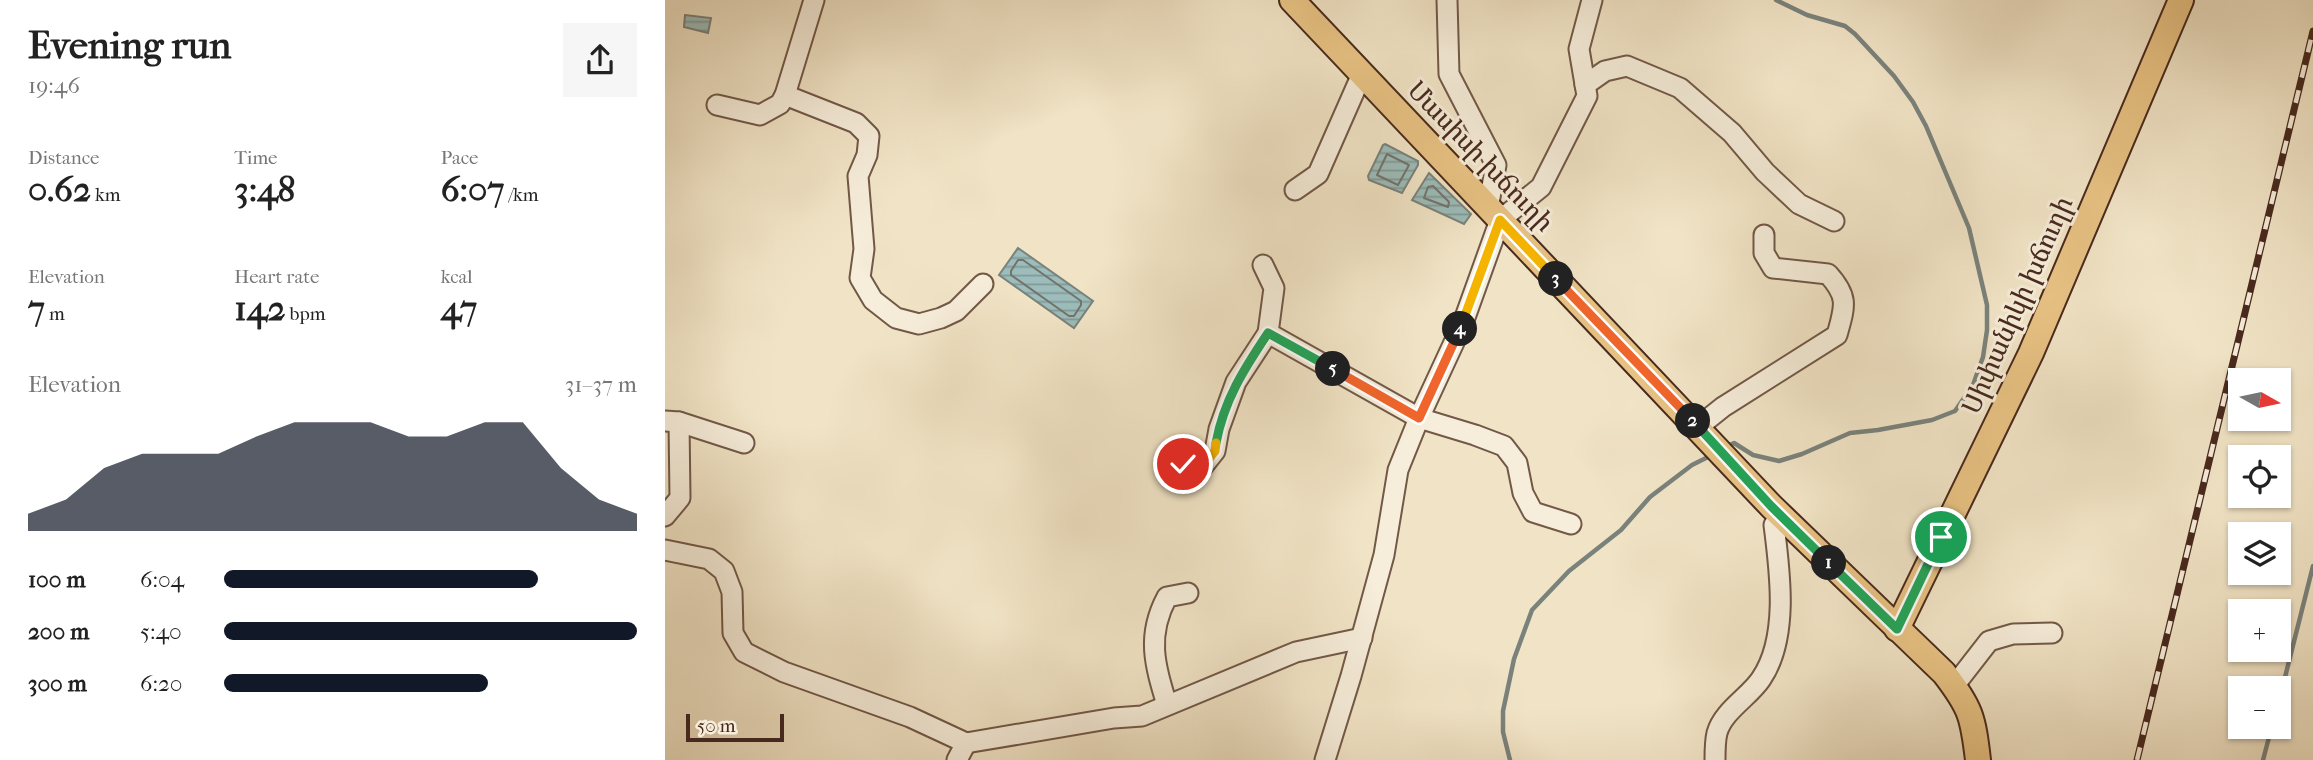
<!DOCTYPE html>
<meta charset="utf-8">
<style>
:root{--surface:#fff;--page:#f6f6f6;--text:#222;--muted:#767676;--accent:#111827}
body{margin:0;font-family:"IM FELL French Canon","Noto Serif Armenian",serif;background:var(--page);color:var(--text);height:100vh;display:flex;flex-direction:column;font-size:26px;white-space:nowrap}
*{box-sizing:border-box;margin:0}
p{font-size:23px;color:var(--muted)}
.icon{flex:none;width:38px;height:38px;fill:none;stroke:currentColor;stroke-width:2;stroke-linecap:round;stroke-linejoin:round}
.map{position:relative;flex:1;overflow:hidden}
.sheet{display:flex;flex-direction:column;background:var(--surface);width:665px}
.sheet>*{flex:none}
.needle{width:46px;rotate:99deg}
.tools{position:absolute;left:1563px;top:368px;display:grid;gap:14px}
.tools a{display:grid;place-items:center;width:63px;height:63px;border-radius:0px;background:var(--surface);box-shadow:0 2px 5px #0004;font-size:35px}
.scale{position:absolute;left:21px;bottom:18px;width:98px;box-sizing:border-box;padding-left:7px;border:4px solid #48291d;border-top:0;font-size:19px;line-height:24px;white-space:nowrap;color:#48291d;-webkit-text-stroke:5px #f6edda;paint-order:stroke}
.pin{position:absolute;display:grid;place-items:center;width:60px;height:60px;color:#fff;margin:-30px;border:4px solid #fff;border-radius:50%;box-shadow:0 2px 7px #0007}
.km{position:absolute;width:35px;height:35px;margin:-18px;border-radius:50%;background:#222;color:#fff;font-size:19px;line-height:35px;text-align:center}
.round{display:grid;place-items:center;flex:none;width:74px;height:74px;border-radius:0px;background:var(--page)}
.summary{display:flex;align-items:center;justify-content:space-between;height:119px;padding:0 28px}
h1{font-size:38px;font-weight:700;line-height:52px}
.metrics{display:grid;grid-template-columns:repeat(3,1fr);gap:10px;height:119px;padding:7px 28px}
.metrics div{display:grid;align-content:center}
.metrics b{font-size:35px;font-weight:700}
.metrics small{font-size:19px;font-weight:400}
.metrics p{font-size:19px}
.chart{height:196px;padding:14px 28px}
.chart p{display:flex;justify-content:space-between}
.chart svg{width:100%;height:126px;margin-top:7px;fill:var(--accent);opacity:.7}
ul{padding:0 28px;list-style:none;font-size:23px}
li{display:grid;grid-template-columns:112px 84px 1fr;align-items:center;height:52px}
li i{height:18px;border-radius:9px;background:var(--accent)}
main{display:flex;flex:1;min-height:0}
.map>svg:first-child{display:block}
</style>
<main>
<section class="sheet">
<div class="summary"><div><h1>Evening run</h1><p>19:46</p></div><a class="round"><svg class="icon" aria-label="share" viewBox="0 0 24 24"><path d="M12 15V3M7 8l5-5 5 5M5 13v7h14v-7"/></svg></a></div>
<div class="metrics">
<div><p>Distance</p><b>0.62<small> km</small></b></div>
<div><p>Time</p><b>3:48</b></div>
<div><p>Pace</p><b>6:07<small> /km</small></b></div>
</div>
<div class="metrics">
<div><p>Elevation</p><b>7<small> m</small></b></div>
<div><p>Heart rate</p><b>142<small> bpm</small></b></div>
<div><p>kcal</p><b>47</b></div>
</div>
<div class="chart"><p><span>Elevation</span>31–37 m</p>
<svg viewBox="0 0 160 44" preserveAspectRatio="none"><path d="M0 44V38L10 33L20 22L30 17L40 17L50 17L60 11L70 6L80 6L90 6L100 11L110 11L120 6L130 6L140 22L150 33L160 38V44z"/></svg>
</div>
<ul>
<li><b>100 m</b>6:04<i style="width:76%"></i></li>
<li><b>200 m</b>5:40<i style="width:100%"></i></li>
<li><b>300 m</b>6:20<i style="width:64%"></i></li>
</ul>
</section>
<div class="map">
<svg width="1648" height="760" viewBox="0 0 1648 760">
<defs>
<pattern id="water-rules" width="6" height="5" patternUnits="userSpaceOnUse" patternTransform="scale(1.75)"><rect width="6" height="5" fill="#9cbdbb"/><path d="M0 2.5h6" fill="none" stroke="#819a97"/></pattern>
</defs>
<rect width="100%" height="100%" fill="#f1e4c6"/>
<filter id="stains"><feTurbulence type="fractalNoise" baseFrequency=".00286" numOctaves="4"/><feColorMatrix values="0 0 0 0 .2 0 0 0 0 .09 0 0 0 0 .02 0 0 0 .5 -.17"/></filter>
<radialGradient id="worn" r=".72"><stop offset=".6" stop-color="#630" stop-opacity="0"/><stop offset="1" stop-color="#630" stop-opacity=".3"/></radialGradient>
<g fill="url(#water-rules)" stroke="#7a827c" stroke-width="2">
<polygon points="20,15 46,18 43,33 19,27"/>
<polygon points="720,144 753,161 753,165 737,193 704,180 703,176 718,145"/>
<polygon points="764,173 806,214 799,224 747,200"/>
<polygon points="353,248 428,301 409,328 334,275"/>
</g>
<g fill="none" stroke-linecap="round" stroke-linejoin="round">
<g stroke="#72736c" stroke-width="2">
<polygon points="722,154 744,165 733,185 712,175"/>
<polygon points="768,186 784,202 783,207 759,198 763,187"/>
<polygon points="353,260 358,260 416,301 416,305 409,316 404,316 346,275 346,271"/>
</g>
<g stroke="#7a827c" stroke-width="4.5">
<polyline points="1061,447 1069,443 1088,455 1114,461 1137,454 1185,433 1213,430 1267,420 1290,411 1308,385 1318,357 1322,330 1322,305 1304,228 1261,126 1248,102 1229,76 1190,34 1180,26 1142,15 1111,0"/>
<polyline points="1614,701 1648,566"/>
<polyline points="845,760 838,732 838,711 849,659 867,610 904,571 956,530 985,497 1027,465 1047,455"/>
<polyline points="1598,760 1607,726"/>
</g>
<defs>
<g id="minor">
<polyline points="782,0 784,74 831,165 823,208"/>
<polyline points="920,85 940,71 962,66 1015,88 1067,133 1100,172 1134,204 1169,221"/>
<polyline points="120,95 191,123 204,136 202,155 193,176 199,249 195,278 208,300 231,318 254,324 276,318 291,311 318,284"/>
<polyline points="52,105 95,115 115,104 120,95 149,0"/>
<polyline points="630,190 653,174 697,74"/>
<polyline points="598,265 609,288 603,333"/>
<polyline points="0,421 14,422 79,443"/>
<path d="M1033,427L1058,407L1172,335C1180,306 1184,297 1163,274L1108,268L1099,253V235"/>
<polyline points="518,464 538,466 550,451 554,429 571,382 603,333 754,418 810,435 839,446 852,463 858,493 868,512 906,524"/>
<polyline points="0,516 15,498 14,422"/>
<polyline points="0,550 44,559 59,571 67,592 68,633 79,652 119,672 245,717 301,743 449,718 477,716 631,652 697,638"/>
<polyline points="1289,686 1324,641 1348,634 1387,633"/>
<path d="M502,705C490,665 481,636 502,597L523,593"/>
<polyline points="292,760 301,743"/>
<polyline points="660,760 686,676 719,555 733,470 754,418 798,323 835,220 876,187 922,96 914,49 927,0"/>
<path d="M1050,760C1050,751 1050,741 1052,733C1058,711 1084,697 1096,679C1124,638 1115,572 1109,525L1115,515"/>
</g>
<g id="major">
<path d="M627,0L1106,506L1279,673C1306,708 1308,717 1313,760"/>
<polyline points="1232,629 1366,353 1516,0"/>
</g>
</defs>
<use href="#minor" stroke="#725847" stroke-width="23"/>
<use href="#major" stroke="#48291d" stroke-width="28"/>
<use href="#minor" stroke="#f6edda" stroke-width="19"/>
<use href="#major" stroke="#e8c283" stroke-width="24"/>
<defs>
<polyline id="rail" points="1472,760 1648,31"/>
</defs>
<use href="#rail" stroke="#48291d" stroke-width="7"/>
<use href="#rail" stroke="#f6edda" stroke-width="4.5" stroke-dasharray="13" stroke-linecap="butt"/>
</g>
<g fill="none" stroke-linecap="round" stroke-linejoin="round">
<defs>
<polyline id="split-1" points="1164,563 1232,629 1276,537"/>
<polyline id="split-2" points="1028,421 1106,506 1164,563"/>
<polyline id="split-3" points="891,279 1028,421"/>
<polyline id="split-4" points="795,329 835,220 891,279"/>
<polyline id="split-5" points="668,369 754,418 795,329"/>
<path id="split-6" d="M551,443C559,400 579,369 603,333L668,369"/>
<polyline id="split-7" points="518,464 538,466 550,451 551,443"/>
</defs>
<use href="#split-1" stroke="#fff" stroke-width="14"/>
<use href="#split-2" stroke="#fff" stroke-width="14"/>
<use href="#split-3" stroke="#fff" stroke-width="14"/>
<use href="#split-4" stroke="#fff" stroke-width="14"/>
<use href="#split-5" stroke="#fff" stroke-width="14"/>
<use href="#split-6" stroke="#fff" stroke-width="14"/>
<use href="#split-7" stroke="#fff" stroke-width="14"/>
<use href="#split-1" stroke="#22a559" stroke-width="9"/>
<use href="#split-2" stroke="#22a559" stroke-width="9"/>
<use href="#split-3" stroke="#f0652b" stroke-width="9"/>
<use href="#split-4" stroke="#f5b400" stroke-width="9"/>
<use href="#split-5" stroke="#f0652b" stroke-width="9"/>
<use href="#split-6" stroke="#22a559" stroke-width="9"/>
<use href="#split-7" stroke="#f5b400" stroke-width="9"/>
</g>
<g text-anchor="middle" stroke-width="6" stroke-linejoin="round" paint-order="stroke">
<g font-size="26" fill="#48291d" stroke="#f6edda">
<text transform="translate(816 156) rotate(46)" y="9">Մասիսի խճուղի</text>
<text transform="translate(1352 305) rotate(-66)" y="9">Սիփանիկի խճուղի</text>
</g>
</g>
<rect width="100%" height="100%" filter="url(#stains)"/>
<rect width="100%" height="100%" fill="url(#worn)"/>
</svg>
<div class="tools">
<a><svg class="needle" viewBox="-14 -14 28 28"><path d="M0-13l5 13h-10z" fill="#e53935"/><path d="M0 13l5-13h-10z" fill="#767676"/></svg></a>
<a><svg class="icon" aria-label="locate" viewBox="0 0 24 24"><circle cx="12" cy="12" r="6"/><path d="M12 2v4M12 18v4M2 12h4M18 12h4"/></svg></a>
<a><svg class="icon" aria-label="layers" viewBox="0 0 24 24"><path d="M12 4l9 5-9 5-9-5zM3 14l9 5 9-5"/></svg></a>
<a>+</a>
<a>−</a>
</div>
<div class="scale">50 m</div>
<div class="pin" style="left:1276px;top:537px;background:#1e9e55"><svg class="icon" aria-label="arrive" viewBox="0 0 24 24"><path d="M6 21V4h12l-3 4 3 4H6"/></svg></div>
<div class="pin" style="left:518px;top:464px;background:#d93025"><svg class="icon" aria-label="check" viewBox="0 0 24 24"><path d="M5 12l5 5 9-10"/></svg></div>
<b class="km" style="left:1164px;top:563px">1</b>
<b class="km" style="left:1028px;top:421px">2</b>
<b class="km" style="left:891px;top:279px">3</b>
<b class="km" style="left:795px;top:329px">4</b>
<b class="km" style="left:668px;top:369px">5</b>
</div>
</main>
